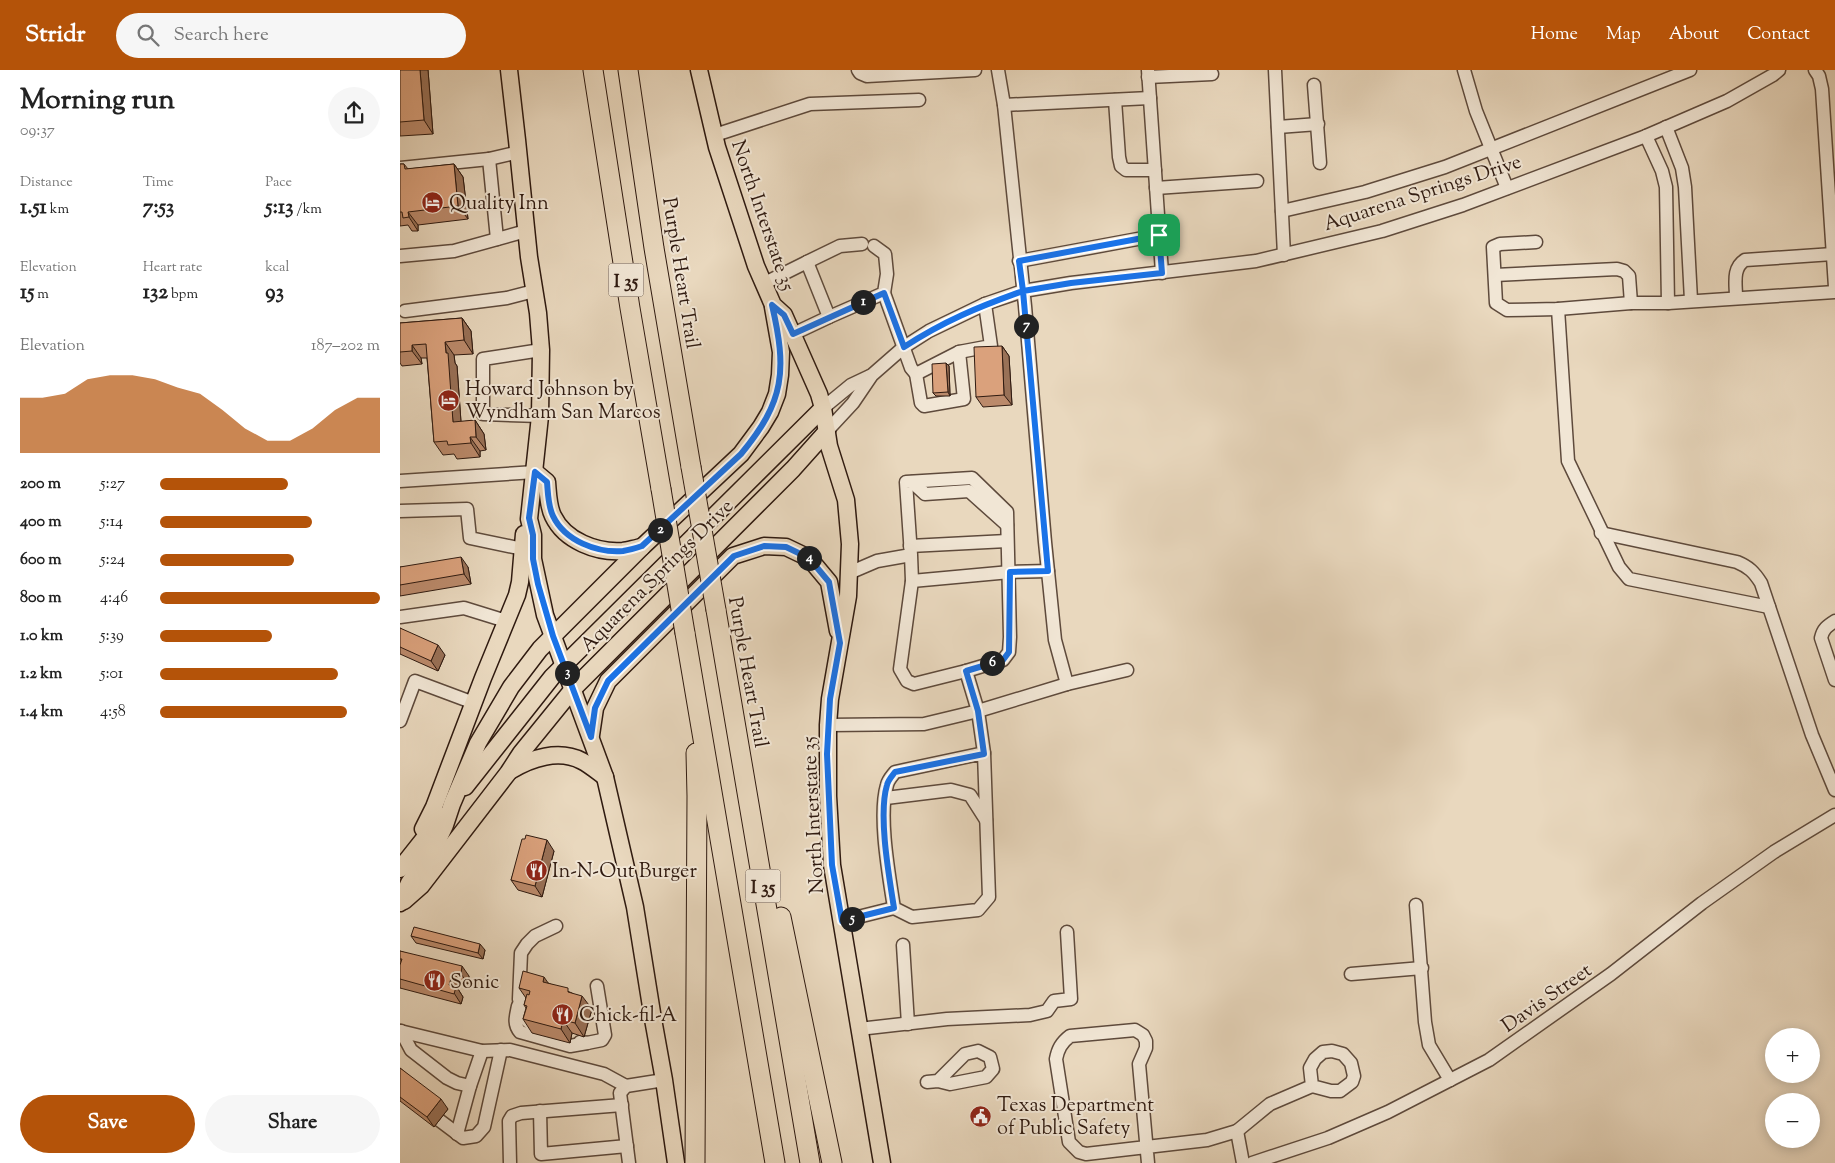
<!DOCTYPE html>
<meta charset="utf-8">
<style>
:root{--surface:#fff;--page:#f6f6f6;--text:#222;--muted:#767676;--accent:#b45309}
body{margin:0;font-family:"Sorts Mill Goudy",serif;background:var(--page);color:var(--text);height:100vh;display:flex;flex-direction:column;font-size:19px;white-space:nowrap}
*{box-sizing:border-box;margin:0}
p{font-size:16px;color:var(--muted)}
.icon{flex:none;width:28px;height:28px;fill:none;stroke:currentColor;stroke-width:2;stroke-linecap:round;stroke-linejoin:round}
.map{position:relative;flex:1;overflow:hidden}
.drawer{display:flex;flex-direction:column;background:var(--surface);width:400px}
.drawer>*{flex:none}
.fabs{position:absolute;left:1365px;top:958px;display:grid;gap:10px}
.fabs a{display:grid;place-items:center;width:55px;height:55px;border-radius:50%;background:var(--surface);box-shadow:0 2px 12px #0003;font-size:25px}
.pin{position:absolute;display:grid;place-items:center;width:42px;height:42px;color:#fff;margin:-21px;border-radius:10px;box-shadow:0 2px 8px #0006}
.km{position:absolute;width:25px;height:25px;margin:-12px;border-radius:50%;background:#222;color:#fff;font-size:14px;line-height:25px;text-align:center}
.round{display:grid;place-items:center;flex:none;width:52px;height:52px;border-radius:26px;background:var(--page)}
.summary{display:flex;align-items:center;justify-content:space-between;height:85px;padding:0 20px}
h1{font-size:28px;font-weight:700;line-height:38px}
.figures{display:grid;grid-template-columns:repeat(3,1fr);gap:8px;height:85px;padding:5px 20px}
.figures div{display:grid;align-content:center}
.figures b{font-size:21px;font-weight:700}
.figures small{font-size:14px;font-weight:400}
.figures p{font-size:14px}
.chart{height:140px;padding:10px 20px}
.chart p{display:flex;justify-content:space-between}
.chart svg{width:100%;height:90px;margin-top:5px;fill:var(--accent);opacity:.7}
.button{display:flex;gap:10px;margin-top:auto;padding:10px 20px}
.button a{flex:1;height:58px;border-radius:30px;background:var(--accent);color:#fff;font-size:20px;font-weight:700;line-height:58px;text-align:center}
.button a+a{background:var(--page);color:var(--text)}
ul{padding:0 20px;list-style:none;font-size:16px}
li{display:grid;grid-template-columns:80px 60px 1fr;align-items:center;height:38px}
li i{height:12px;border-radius:6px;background:var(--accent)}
header{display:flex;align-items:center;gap:30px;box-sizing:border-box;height:70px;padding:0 25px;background:var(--accent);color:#fff}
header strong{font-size:24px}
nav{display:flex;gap:28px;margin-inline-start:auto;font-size:18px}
.search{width:350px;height:45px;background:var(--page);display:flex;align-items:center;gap:12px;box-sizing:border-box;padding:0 18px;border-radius:28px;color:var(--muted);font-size:19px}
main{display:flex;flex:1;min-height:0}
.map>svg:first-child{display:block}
</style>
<header>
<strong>Stridr</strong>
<div class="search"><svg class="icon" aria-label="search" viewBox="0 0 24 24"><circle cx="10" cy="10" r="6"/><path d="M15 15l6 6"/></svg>Search here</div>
<nav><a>Home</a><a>Map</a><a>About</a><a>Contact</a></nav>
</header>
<main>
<section class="drawer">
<div class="summary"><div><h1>Morning run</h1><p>09:37</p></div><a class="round"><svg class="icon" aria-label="share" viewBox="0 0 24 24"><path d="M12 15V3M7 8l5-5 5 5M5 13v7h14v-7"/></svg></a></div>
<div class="figures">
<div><p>Distance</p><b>1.51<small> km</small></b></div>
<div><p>Time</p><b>7:53</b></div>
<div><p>Pace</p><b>5:13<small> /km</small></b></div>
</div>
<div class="figures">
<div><p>Elevation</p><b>15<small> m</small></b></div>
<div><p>Heart rate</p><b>132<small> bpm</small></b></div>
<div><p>kcal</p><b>93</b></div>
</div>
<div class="chart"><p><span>Elevation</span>187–202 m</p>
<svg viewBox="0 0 160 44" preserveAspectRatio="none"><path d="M0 44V17L10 17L20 15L30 8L40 6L50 6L60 8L70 12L80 15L90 23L100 32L110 38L120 38L130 32L140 23L150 17L160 17V44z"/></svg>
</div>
<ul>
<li><b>200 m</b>5:27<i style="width:58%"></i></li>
<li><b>400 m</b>5:14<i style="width:69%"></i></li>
<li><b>600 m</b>5:24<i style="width:61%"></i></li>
<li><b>800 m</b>4:46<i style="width:100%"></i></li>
<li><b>1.0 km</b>5:39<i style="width:51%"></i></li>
<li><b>1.2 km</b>5:01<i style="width:81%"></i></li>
<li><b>1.4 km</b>4:58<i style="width:85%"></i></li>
</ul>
<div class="button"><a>Save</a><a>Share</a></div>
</section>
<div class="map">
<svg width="1435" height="1093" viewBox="0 0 1435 1093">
<rect width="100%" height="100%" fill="#e9d8be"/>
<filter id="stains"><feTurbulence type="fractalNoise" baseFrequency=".004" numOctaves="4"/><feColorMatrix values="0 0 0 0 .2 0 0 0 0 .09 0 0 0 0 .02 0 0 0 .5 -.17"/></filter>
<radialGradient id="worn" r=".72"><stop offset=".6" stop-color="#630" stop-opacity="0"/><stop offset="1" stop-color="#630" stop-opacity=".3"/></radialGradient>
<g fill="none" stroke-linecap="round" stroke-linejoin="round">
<defs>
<g id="minor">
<polyline points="458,0 460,3 467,6 575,0"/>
<polyline points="598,0 604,35 625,236 645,472 655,570 667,614"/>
<polyline points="748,0 762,203"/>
<polyline points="875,0 884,185"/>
<polyline points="1064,0 1076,41 1107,118"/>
<polyline points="1415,0 1419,6 1422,19 1435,217"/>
<polyline points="748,7 812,4"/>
<polyline points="914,15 920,93"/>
<polyline points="715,30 719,87 721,96 726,100 755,100"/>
<polyline points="604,35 750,28"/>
<polyline points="878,57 918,54"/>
<polyline points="1266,57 1282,98 1285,117 1291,230"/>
<polyline points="315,65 410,34 519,30"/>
<polyline points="1246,66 1262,101 1266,117 1268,233"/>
<polyline points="89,89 97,169"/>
<polyline points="0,98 89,89 119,82"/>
<polyline points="756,118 857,111"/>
<polyline points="882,141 965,122 1045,97 1290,0"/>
<polyline points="1136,172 1100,174 1093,177 1096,233 1107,240 1158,239 1231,233 1268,233 1435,222"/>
<polyline points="0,186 54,181 126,161"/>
<polyline points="619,191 759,165"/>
<polyline points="407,192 440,176 462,174"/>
<polyline points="1095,205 1217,199 1224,201 1229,206 1231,233"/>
<polyline points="363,214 407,192 429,247 393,264"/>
<polyline points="484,223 511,298 516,304 521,333 524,336 564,329 559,282 591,276 585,234"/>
<path d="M1336,227C1336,214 1332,198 1345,190L1433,184"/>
<polyline points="1158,239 1168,391 1219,497 1229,509 1369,537"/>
<polyline points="5,241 107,228 134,221"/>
<polyline points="429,247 484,223 487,204 485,184 474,176"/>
<polyline points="516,304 559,282"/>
<polyline points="423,338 451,315 470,306"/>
<polyline points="140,346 83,344 83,289 141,280"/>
<polyline points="427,361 453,333 472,305 504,277 529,261 585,234 623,221 671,213 856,191 982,161 1063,135 1246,66 1327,31 1373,5 1379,0"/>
<polyline points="0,411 135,402"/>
<polyline points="512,412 525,424 569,421 607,455"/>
<polyline points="0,441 67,439 70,468 123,479"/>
<path d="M1201,463L1337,492C1349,497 1354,502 1361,513L1412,665L1435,720"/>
<polyline points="510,476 607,471"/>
<polyline points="449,503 477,491 511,485 512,511 500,599 507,611 514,614 566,601 603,590 609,582 610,567 607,442 572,408 506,412 511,485"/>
<polyline points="512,511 610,502 648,501"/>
<polyline points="0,547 64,538 106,551"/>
<path d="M1435,551C1427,556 1423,559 1421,568L1435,610"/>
<polyline points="566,601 578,641 584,683"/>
<polyline points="0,651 15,611 74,633"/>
<polyline points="428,655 524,654 578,641 667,614 727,600"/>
<polyline points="486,728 551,720 570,725 586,750"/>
<polyline points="1016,835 1025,952 1029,975 1050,1010"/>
<path d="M442,851L494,838C489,805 478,746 487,715C488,710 492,706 495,702L584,683L589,827L578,840L512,847L494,838"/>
<polyline points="503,875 508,954"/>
<polyline points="951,904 1022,898"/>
<path d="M118,936C116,946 113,954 120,962L170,976L187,973"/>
<polyline points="134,957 123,947 119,929 121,883 127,874 135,866 156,856"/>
<polyline points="459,959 547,949 630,945 647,941 654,931 671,929 667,862"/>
<polyline points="0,961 82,981 110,980 204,1004 226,1016"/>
<polyline points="1,961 11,980 47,1008 57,1013 70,1016 82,981"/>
<polyline points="180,972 187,973 202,970 205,965 197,916"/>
<polyline points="527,1012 538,1011 550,1014 586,1007 593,999 590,987 578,981 565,984 538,1011"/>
<polyline points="140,1041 141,1084 227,1076"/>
<polyline points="39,1050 63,1068 76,1066 84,1057 101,980"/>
<polyline points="837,1061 870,1034 912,1016 931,1021 940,1021 952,1012 954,1006 951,993 943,984 932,981 923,982 915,989 910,998 912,1016"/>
<polyline points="57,1064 70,1016"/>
<polyline points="110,1093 109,1051 112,1046 121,1043 222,1035"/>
<polyline points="229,1093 220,1023 226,1016 264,1010"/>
<path d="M748,1093L739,994L746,978V971L743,965L735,960L670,966C661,973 658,979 656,989L669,1072L679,1082L686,1084L807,1070L837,1061L843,1093"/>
<polyline points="852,1093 928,1068 988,1042 1089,990 1211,904 1302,833 1374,782 1435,745"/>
</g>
<g id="major">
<polyline points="109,0 117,70 129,187 138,243 141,280 140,346 129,449 133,465 133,489 145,545 205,707 235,837 253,949 264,1010 276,1093"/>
<polyline points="299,0 317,77 356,196 373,235 384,245 419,324 423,338 429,376 446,430 450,474 448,526 430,629 428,655 428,726 432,795 482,1093"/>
<path d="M135,402L147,412C148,423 148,436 153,446C165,471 197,483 223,481C229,480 236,478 242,477"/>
<polyline points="191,665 195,638 208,611 333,486 364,476 386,477 409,488 429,512 438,561"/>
<path d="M110,701C131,688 159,679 182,691C190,695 198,702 205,707"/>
<polyline points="65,717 152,607 423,338"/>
<polyline points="23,759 34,737 83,608 117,525 120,512 124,464"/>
<polyline points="0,799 42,746"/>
<polyline points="4,831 21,816 108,703 121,683 173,619 393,399 427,361"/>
<polyline points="0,833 9,813 37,772 45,755 52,734 78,673 111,617 140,579 242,477 341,384 361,357 370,342 377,324 380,305 381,282 373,237"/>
</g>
<g id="highway">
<polyline points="193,0 230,238 261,419"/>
<polyline points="228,0 254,178 291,397"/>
<polyline points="316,540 410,1093"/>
<polyline points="285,563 375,1093"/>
<polyline points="381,847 432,1093"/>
<polyline points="295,1093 297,726 296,683"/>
</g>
</defs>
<use href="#minor" stroke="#5e4a3c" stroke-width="15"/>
<use href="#major" stroke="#2f1a10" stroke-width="19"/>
<use href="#highway" stroke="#2f1a10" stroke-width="21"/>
<use href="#minor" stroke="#f1e6d5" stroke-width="12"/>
<use href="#major" stroke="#e9d8be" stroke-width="16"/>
<use href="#highway" stroke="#e9d8be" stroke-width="19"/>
<defs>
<g id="highway-bridge">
<polyline points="291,397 316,540"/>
<polyline points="261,419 285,563"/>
</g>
</defs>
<use href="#highway-bridge" stroke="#2f1a10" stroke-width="21" stroke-linecap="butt"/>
<use href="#highway-bridge" stroke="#e9d8be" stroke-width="19"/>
</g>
<g fill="#bb8a6b" stroke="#2f1a10">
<polygon points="0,0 28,0 33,64 0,66"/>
<polygon points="0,94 4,94 8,99 54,94 63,107 68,149 18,155 18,161 12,161 8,155 0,156"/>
<polygon points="62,248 71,261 73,284 54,285 55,293 57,296 61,352 75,350 84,364 86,380 80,381 80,387 57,389 54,384 43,385 34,372 27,288 21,288 22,294 2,296 0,293 0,253"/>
<polygon points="602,276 609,286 612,335 583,337 576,327"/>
<polygon points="546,293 549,296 550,326 536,326 533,323"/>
<polygon points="0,497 68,497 71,514 0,526"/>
<polygon points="0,558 45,585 38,601 0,584"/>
<polygon points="125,769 154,781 142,827 118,820 111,810"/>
<polygon points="11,866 85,880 83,889 16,873"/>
<polygon points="0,881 69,906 68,914 60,912 58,919 63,927 61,934 0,918"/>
<polygon points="148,913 172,923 192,939 184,967 172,963 170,973 132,963 123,949 126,938 124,935 126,928 119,918"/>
<polygon points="0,998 48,1039 34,1057 0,1031"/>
</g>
<g fill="#997157" stroke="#2f1a10">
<polygon points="20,0 28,0 33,64 24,50"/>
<polygon points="54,94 63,107 68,149 58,136"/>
<polygon points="8,142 18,155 18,161 9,147"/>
<polygon points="62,248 71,261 73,284 64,270"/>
<polygon points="45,272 54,285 55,293 57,296 62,366 53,352"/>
<polygon points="12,275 21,288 22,294 12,281"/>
<polygon points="602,276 609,286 612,335 604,325"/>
<polygon points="546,293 549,296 550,326 548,322"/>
<polygon points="75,350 84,364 86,380 76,367"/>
<polygon points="70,367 80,381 80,387 71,373"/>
<polygon points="61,487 68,497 71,514 64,504"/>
<polygon points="38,575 45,585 38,601 31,591"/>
<polygon points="147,770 154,781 142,827 135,816"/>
<polygon points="80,874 85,880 83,889 78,883"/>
<polygon points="62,896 69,906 68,914 61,904"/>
<polygon points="53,902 60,912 58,919 63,927 61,934 49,915"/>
<polygon points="144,907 153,920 143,912"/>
<polygon points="182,926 192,939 184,967 175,953"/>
<polygon points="163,950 172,963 170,973 161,959"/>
<polygon points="41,1029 48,1039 34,1057 27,1047"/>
</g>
<g fill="#daa17c" stroke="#2f1a10">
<polygon points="0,0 20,0 24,50 0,52"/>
<polygon points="0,94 4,94 5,99 54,94 58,136 8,142 9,147 3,148 2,142 0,142"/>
<polygon points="62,248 64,270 45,272 46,283 48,283 53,352 75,350 76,367 70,367 71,373 48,375 47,371 34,372 26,274 12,275 12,281 0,282 0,253"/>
<polygon points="602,276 604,325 576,327 574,277"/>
<polygon points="546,293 548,322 533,323 532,294"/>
<polygon points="61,487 64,504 0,515 0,497"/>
<polygon points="0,558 38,575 31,591 0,577"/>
<polygon points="126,765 147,770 135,816 111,810 122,769 125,769"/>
<polygon points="14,857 80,874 78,883 11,866"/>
<polygon points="0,881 62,896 61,904 53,902 49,915 56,917 54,924 0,909 0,895 2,889 0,889"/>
<polygon points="123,901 144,907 143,912 168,918 168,922 182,926 175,953 163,950 161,959 123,949 127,936 124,935 127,924 129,925 130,921 119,918"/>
<polygon points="0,998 41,1029 27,1047 0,1027"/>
</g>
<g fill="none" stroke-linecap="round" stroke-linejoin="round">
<defs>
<path id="route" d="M759,165L619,191L623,221C578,237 544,251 504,277L484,223L393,264L384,245L372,235C387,300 385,331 341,384L242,476C236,478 229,480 223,481C197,483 165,471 153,446C148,436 148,423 147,412L135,402L129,448L133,465V489L138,514L153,566L191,667L195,638L208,611L334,486L364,476L386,477L409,488L429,512L440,573L430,629L427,684L432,795L442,851L494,838C489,806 478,745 487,715C488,710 492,706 495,702L584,684L578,641L566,601L603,590L609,582L610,502L648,501L623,221L671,213L762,203L759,165"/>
</defs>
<use href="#route" stroke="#fff" stroke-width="10"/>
<use href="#route" stroke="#1a73e8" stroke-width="6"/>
</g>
<defs>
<symbol id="hotel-disc" viewBox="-11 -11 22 22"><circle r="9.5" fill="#8f2418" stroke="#f1e6d5"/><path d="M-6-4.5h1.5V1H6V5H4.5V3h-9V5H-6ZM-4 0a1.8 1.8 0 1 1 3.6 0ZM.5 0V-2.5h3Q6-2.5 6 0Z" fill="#fff"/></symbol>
<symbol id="restaurant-disc" viewBox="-11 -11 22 22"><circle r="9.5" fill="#8f2418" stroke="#f1e6d5"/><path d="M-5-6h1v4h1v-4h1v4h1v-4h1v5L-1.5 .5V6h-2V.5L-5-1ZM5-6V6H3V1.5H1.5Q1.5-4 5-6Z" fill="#fff"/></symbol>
<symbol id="civic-disc" viewBox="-11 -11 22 22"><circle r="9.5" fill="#8f2418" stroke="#f1e6d5"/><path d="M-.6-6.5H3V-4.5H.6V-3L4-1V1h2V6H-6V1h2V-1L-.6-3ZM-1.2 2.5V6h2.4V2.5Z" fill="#fff"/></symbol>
</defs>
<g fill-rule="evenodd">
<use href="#hotel-disc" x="20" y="120" width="25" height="25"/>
<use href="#hotel-disc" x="36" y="318" width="25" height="25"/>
<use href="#restaurant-disc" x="124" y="788" width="25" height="25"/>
<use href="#restaurant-disc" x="22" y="898" width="25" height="25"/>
<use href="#restaurant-disc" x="150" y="932" width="25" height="25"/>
<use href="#civic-disc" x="568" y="1034" width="25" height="25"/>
</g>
<g text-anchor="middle" stroke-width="4" stroke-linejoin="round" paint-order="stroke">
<g fill="#f1e6d5" stroke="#69574b" stroke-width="1">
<rect x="208.5" y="193.5" width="35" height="33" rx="4"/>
<rect x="345.5" y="799.5" width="35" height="33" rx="4"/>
</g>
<g font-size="19" font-weight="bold" fill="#2f1a10">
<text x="226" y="217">I 35</text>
<text x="363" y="823">I 35</text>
</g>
<g font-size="20" fill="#2f1a10" stroke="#f1e6d5">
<text transform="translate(1022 122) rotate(-18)" y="7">Aquarena Springs Drive</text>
<text transform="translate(364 145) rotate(71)" y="7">North Interstate 35</text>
<text transform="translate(282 203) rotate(81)" y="7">Purple Heart Trail</text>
<text transform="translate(256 505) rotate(-45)" y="7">Aquarena Springs Drive</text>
<text transform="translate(349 602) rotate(80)" y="7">Purple Heart Trail</text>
<text transform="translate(412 745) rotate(-93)" y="7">North Interstate 35</text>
<text transform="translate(1146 927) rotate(-35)" y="7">Davis Street</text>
</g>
<g font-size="20" fill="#2f1a10" stroke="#f1e6d5" text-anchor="start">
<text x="49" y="139">Quality Inn</text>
<text x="65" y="325">Howard Johnson by<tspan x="65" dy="23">Wyndham San Marcos</tspan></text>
<text x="152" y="807">In-N-Out Burger</text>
<text x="50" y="918">Sonic</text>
<text x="179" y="951">Chick-fil-A</text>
<text x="597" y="1041">Texas Department<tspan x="597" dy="23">of Public Safety</tspan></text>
</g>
</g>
<rect width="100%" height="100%" filter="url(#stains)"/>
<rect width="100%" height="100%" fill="url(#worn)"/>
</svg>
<div class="fabs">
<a>+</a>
<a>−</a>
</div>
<div class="pin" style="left:759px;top:165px;background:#1e9e55"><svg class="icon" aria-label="arrive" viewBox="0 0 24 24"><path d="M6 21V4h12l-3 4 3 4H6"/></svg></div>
<b class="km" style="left:463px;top:232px">1</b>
<b class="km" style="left:260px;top:460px">2</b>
<b class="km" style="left:167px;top:603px">3</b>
<b class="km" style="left:409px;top:488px">4</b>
<b class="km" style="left:452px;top:849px">5</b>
<b class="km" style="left:592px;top:593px">6</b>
<b class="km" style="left:626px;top:256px">7</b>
</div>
</main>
